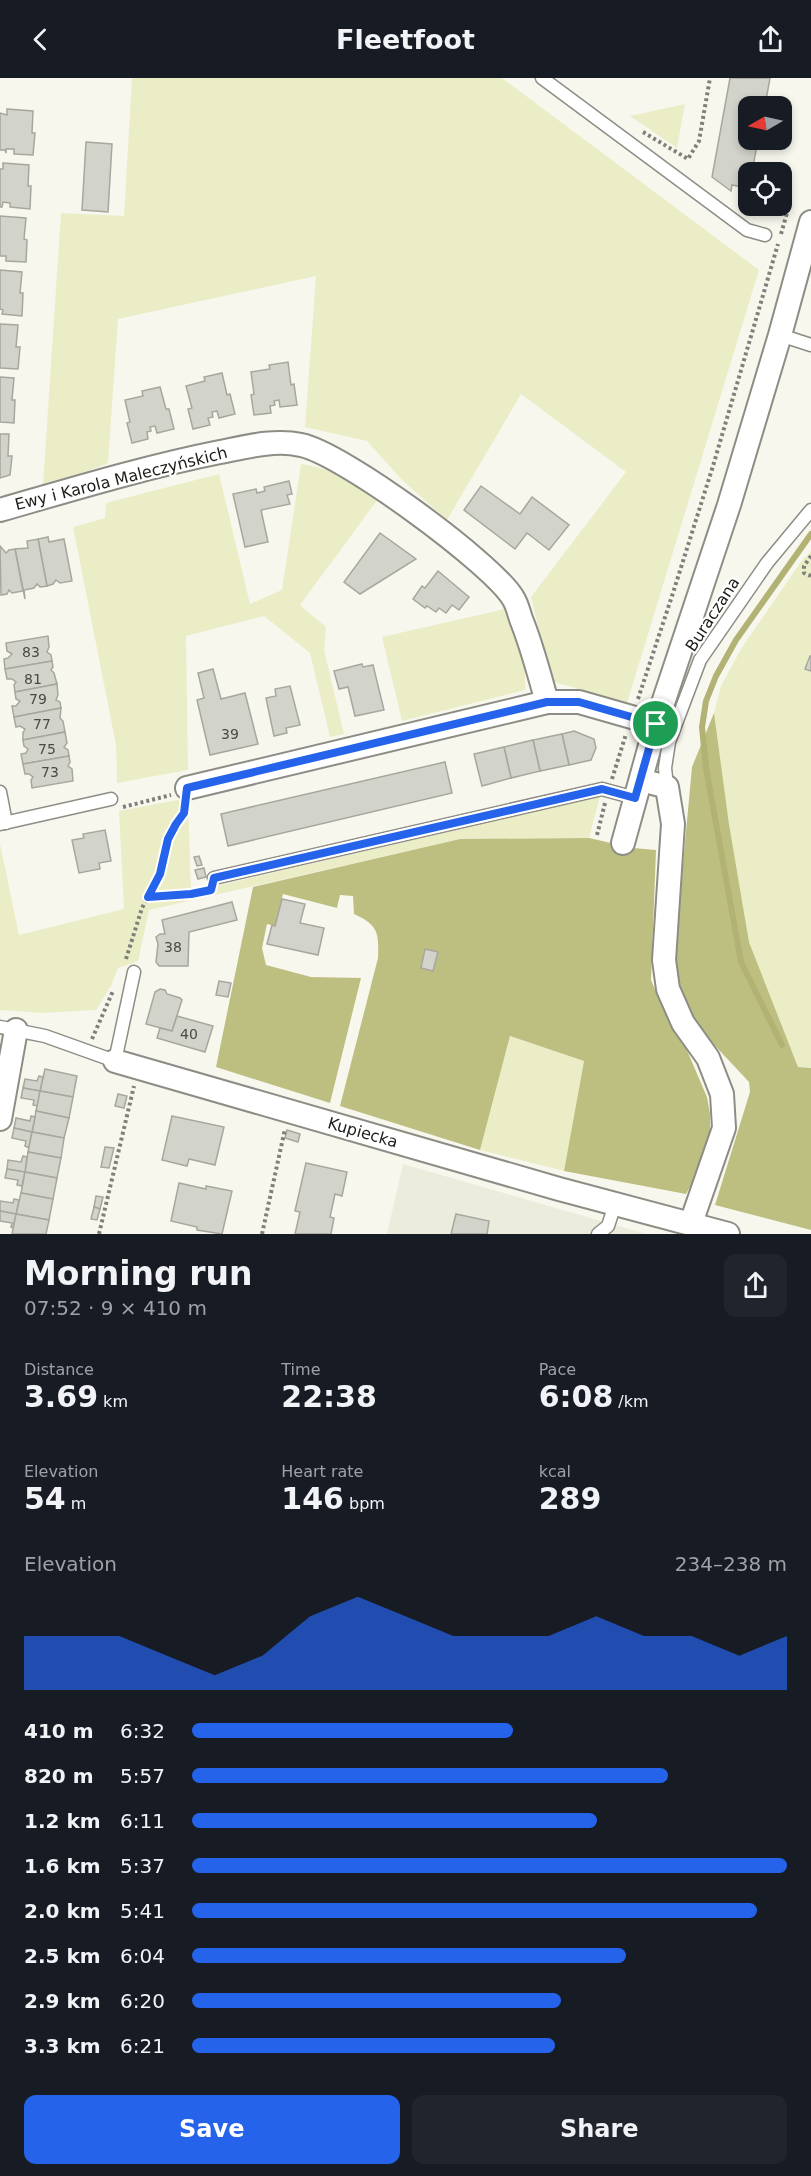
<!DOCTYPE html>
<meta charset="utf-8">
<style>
:root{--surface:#171b24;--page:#20242c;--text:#f1f3f6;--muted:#9ea1a6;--accent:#2563eb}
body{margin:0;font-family:"DejaVu Sans",sans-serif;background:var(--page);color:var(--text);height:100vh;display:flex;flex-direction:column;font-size:22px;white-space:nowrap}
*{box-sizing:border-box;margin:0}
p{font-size:20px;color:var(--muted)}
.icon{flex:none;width:33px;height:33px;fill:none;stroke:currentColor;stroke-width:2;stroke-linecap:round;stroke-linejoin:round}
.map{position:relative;height:1156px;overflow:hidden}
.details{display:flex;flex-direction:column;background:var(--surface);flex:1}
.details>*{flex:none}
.needle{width:39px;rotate:261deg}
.buttons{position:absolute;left:738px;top:18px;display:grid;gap:12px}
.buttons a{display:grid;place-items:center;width:54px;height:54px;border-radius:12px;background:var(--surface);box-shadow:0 3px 9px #0003;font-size:30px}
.pin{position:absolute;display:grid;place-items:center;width:51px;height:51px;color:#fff;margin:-26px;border:3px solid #fff;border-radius:50%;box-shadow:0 2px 6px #0007}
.round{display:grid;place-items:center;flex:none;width:63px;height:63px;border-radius:12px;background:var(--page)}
.head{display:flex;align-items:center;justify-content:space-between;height:102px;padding:0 24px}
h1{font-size:33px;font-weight:800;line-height:45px}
.stats{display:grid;grid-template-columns:repeat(3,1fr);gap:9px;height:102px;padding:6px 24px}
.stats div{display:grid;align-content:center}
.stats b{font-size:30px;font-weight:800}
.stats small{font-size:16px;font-weight:400}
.stats p{font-size:16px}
.chart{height:168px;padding:12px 24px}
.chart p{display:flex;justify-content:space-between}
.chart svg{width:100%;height:108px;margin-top:6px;fill:var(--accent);opacity:.7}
.action{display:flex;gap:12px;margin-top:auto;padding:12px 24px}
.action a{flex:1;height:69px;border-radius:12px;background:var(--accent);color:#fff;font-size:24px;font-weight:800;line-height:69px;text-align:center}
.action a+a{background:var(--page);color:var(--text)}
ul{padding:0 24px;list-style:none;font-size:20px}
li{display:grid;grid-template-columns:96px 72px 1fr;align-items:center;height:45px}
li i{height:15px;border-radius:8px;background:var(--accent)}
header{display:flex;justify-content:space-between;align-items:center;height:78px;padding:0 24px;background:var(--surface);font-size:27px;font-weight:800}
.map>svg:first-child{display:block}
</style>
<header><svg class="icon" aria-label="back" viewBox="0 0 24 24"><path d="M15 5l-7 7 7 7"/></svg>Fleetfoot<svg class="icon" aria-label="share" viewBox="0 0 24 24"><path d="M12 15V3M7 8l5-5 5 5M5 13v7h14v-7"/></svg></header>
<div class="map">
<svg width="811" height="1156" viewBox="0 0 811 1156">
<rect width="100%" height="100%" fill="#f7f7ee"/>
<polygon fill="#ebecdb" points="403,1086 646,1156 387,1156"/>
<g fill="#ebedc7">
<polygon points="132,0 502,0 759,192 627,625 551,603 531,519 626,394 521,316 447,442 402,402 367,363 305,349 316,198 118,241 108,385 88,393 43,406 61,135 124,138"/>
<polygon points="685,26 677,70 630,38"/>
<path d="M301,386C330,390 355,404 378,421L300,527L326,549L324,572L344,656L330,659L310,575L264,538L186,558L188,692L117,705L116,667L73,449L105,440L106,425L219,396L250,526L282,512Z"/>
<polygon points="811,473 811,990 798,989 749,864 729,746 714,635 721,608 741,571 800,485"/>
<path d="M505,531C521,554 526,584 525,612L402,643L382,559Z"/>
<polygon points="600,718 589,760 460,761 149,832 138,883 118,890 111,908 96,932 43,935 0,932 0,766 19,857 124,831 119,733 188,720 191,814"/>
<polygon points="510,958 584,983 564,1093 480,1072"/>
</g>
<g fill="#bdbf80">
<polygon points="714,635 729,746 749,864 798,989 811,990 811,1152 715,1127 750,1014 749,1004 690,941 679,916 676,899 677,851 692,689"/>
<path d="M589,760L633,770L656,772L651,902L664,932L677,951L686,970L707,1019L710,1036V1053L695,1100L686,1116L564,1093L584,983L510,958L480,1072L340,1028L378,880C379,854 378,847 354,836L353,818L340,817L337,830L283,816L275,848L267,846L262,870L266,887L311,899L361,900L330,1025L216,989L253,809L460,761Z"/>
</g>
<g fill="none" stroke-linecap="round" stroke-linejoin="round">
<polyline stroke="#b1b274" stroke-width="6" points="782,967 741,884 706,690 702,649 706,623 716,598 736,562 811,456"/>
</g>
<g fill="#d2d3ca" stroke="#a7a79e" stroke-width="1.5">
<polygon points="730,0 770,0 765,28 748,28 748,62 758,62 752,94 748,94 748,110 732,107 731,113 712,99"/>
<polygon points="7,31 33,33 32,55 35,55 33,77 14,76 14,71 6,71 6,75 5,72 0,72 0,35 7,37"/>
<polygon points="86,64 112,66 108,134 82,132"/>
<polygon points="3,85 29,87 28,108 31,108 30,131 10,129 10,125 3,124 2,129 0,129 0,91 3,91"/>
<polygon points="0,138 26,140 24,161 27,162 26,184 6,183 6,178 0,178"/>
<polygon points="0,192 22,194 20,215 23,215 22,238 2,236 3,232 0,231"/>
<polygon points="0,246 18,247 16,269 20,269 18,291 0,290"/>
<polygon points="288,284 291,307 294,306 297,327 280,329 279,322 274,323 275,327 270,328 271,335 254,337 251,317 254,316 251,294 270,291 269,287"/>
<polygon points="222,295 227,317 230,316 235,336 219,340 217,333 212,334 213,339 208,340 210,347 193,351 188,331 192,330 186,308 205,303 204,299"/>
<polygon points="0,299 14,300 12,322 15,322 14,345 0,344"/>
<polygon points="160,309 166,331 169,331 174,351 157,355 155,348 150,349 151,353 147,354 148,361 132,365 127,345 130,344 125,322 143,318 142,313"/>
<polygon points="0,356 9,356 8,378 12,378 10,397 0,400"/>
<polygon points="289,403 292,416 287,417 290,426 261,432 268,464 245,469 233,416 256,411 257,415 265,413 264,409"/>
<polygon points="481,408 520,436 532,419 569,447 549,472 527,455 515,471 464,432"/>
<polygon points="380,455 416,481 360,516 344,504"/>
<polygon points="48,459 49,464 64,461 72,503 60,505 56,502 53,506 47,508 38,461"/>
<polygon points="38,461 47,508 40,509 37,506 34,510 24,512 25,521 15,471 28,470 27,463"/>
<polygon points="0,468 6,475 9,472 15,471 23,513 12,515 9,512 7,516 1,517"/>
<polygon points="438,493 469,519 459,532 452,527 446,535 439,530 436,534 427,528 425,530 413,521 422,508 425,510"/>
<polygon points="48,558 49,569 47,574 51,577 52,583 5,591 4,581 8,580 12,576 7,573 6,565"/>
<polygon points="810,578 811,578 811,593 805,591"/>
<polygon points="52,583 53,589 51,592 54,595 57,606 15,614 14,607 16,604 12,601 7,601 5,591"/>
<polygon points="362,586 363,589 373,587 384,632 355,638 348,609 339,611 334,593"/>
<polygon points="213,591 221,621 245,615 258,666 210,677 197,622 204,620 198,595"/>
<polygon points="57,606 58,617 56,622 60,624 61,630 14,639 12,628 16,628 20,623 16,621 15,614"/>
<polygon points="290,608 300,647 286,650 287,655 274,658 266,620 276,618 275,611"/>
<polygon points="61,630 60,640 63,643 65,654 23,662 23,655 25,651 20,648 16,649 14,639"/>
<polygon points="574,653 594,661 596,670 591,682 569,687 562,656"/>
<polygon points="65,654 67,665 64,669 68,672 69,678 23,686 21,676 26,675 28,671 24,668 23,662"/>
<polygon points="562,656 569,687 540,693 533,662"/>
<polygon points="533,662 540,693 511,700 504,669"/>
<polygon points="504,669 511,700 482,708 474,676"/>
<polygon points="69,678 70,684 68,688 72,691 73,703 32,710 31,702 33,699 29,696 25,696 23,686"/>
<polygon points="445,684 452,715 228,768 221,736"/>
<polygon points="105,752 111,783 99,785 100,791 79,795 72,762 84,760 83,756"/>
<polygon points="199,778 202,787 197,788 194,779"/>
<polygon points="204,790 206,799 198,801 195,792"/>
<polygon points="282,821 305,826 300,845 324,850 318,877 267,866 272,847 275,848"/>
<polygon points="232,824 237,842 189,854 188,888 159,888 156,884 158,866 156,859 160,856 165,856 162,842"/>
<polygon points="425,871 438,874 433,893 421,890"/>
<polygon points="219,903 231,905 228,919 216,917"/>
<polygon points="160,911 165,912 167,916 180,920 182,922 172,953 146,946 155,914"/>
<polygon points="177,938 213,948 205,974 157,960 160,950 172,953"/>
<polygon points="45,991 77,998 73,1019 40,1013"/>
<polygon points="39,998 43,999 40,1013 23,1010 25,1001 37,1003"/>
<polygon points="23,1010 40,1013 38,1028 33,1027 34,1022 21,1020"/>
<polygon points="40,1013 73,1019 69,1040 36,1033"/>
<polygon points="118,1016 127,1018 124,1030 115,1028"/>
<polygon points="36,1033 69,1040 64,1060 32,1054"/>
<polygon points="31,1038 35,1039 32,1054 14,1050 16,1040 30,1043"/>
<polygon points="172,1038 224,1049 215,1087 189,1081 187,1088 162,1082"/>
<polygon points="14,1050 32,1054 29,1070 25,1068 26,1063 12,1060"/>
<polygon points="287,1052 300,1056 298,1064 285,1060"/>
<polygon points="32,1054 64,1060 61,1080 28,1074"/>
<polygon points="105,1069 114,1070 109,1090 101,1089"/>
<polygon points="28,1074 61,1080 57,1100 25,1094"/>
<polygon points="23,1078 27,1079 25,1094 7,1091 8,1082 21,1084"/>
<polygon points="306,1085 347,1094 342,1118 335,1116 330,1139 334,1140 331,1156 295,1156 300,1134 295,1133"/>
<polygon points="7,1091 25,1094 22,1108 17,1107 18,1102 5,1100"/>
<polygon points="25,1094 57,1100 53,1121 21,1115"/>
<polygon points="179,1105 206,1111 206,1108 232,1113 222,1156 197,1152 197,1149 171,1143"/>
<polygon points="21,1115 53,1121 49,1142 16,1136"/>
<polygon points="96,1118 103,1119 100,1131 94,1129"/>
<polygon points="14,1121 19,1122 16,1136 0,1133 0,1123 13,1125"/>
<polygon points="94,1129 100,1131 97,1142 91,1141"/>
<polygon points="0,1133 16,1136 13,1150 11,1149 12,1145 0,1143"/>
<polygon points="16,1136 49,1142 46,1156 12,1156"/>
<polygon points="456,1136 489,1143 487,1156 451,1156"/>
</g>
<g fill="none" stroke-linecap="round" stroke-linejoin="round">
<defs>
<g id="lane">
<polyline points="542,0 747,152 765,157"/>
<polyline points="780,257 811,267"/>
<polyline points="667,709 665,690 669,664 700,582 767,485 811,432"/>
<polyline points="0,714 6,745"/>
<polyline points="0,746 111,721"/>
<polyline points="214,800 602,711 635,720"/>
<polyline points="0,949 45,958 115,983 134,894"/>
<polyline points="598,1156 608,1148 615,1126"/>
</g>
<g id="street">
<path d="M0,432C73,411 145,389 220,374C245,369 275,361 301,367C342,375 492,485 513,520C517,526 519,535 521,541C532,568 539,596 547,624"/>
<polyline points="641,702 667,709 673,746 664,882 668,911 683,945 708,980 722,1016 724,1050 691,1145"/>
<polyline points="187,710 547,624 579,624 656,646"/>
<polyline points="623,765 656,646 729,427 780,257 811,144"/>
<polyline points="115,983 559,1111 728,1156"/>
<polyline points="0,1041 16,952"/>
</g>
</defs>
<use href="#lane" stroke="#8d8d85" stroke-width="15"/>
<use href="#street" stroke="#8d8d85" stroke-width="26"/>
<g stroke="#80807b" stroke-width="4" stroke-dasharray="3 3" stroke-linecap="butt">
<polyline points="643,54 688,81 699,63 710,0"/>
<polyline points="781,156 789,128"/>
<polyline points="811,478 804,488 804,495 811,498"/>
<polyline points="638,621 672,518 713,388 778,166"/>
<polyline points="612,701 626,656"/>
<polyline points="123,729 171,717"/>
<polyline points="597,757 605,725"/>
<polyline points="148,818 191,816 208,813"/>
<polyline points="126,881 142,830 160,796 168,761 176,746 184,735 185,730"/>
<polyline points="92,961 113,913"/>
<polyline points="99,1156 134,1008"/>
<polyline points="262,1156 285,1051"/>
</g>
<use href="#lane" stroke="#fff" stroke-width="12"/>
<use href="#street" stroke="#fff" stroke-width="22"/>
</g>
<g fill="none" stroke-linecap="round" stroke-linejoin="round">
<defs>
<polygon id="route" points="547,624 579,624 656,646 635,720 602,711 214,800 211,812 191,816 148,819 160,796 168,761 176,746 184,735 187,710"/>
</defs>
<use href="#route" stroke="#fff" stroke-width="12"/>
<use href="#route" stroke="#2563eb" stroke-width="8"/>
</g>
<g text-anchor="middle" stroke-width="4.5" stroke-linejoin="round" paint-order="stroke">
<g font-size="14" fill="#4a4a45">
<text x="31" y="579">83</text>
<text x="33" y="606">81</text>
<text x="38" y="626">79</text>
<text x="42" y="651">77</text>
<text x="230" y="661">39</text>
<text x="47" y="676">75</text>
<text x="50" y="699">73</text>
<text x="173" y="874">38</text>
<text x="189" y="961">40</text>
</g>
<g font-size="16" fill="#1c1c19" stroke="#fff">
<text transform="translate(121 400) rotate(-14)" y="6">Ewy i Karola Maleczyńskich</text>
<text transform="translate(712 536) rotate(-57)" y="6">Buraczana</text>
<text transform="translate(363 1054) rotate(16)" y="6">Kupiecka</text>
</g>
</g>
</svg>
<div class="buttons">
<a><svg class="needle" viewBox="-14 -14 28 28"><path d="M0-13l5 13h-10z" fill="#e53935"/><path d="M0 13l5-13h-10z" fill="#9ea1a6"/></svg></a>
<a><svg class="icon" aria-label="locate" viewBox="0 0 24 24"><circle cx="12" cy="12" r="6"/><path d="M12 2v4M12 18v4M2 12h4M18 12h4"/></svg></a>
</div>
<div class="pin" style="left:656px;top:646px;background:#1e9e55"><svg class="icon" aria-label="arrive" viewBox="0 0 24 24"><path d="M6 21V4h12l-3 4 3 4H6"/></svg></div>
</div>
<section class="details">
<div class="head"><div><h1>Morning run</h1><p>07:52 · 9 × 410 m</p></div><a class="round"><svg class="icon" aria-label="share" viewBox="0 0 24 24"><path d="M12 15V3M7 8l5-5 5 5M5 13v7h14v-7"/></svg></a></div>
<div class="stats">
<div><p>Distance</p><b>3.69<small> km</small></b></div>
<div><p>Time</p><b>22:38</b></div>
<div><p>Pace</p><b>6:08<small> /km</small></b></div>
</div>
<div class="stats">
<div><p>Elevation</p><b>54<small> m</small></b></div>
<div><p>Heart rate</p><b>146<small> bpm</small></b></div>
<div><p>kcal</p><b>289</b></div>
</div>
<div class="chart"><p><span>Elevation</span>234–238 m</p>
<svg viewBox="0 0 160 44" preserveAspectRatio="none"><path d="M0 44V22L10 22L20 22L30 30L40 38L50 30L60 14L70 6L80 14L90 22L100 22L110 22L120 14L130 22L140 22L150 30L160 22V44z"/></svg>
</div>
<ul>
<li><b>410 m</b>6:32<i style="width:54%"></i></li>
<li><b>820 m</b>5:57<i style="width:80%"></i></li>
<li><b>1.2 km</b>6:11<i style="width:68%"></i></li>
<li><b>1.6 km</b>5:37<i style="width:100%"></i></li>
<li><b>2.0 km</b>5:41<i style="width:95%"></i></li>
<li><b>2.5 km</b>6:04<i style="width:73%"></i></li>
<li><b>2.9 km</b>6:20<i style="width:62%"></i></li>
<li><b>3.3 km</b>6:21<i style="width:61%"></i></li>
</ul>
<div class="action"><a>Save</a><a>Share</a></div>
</section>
